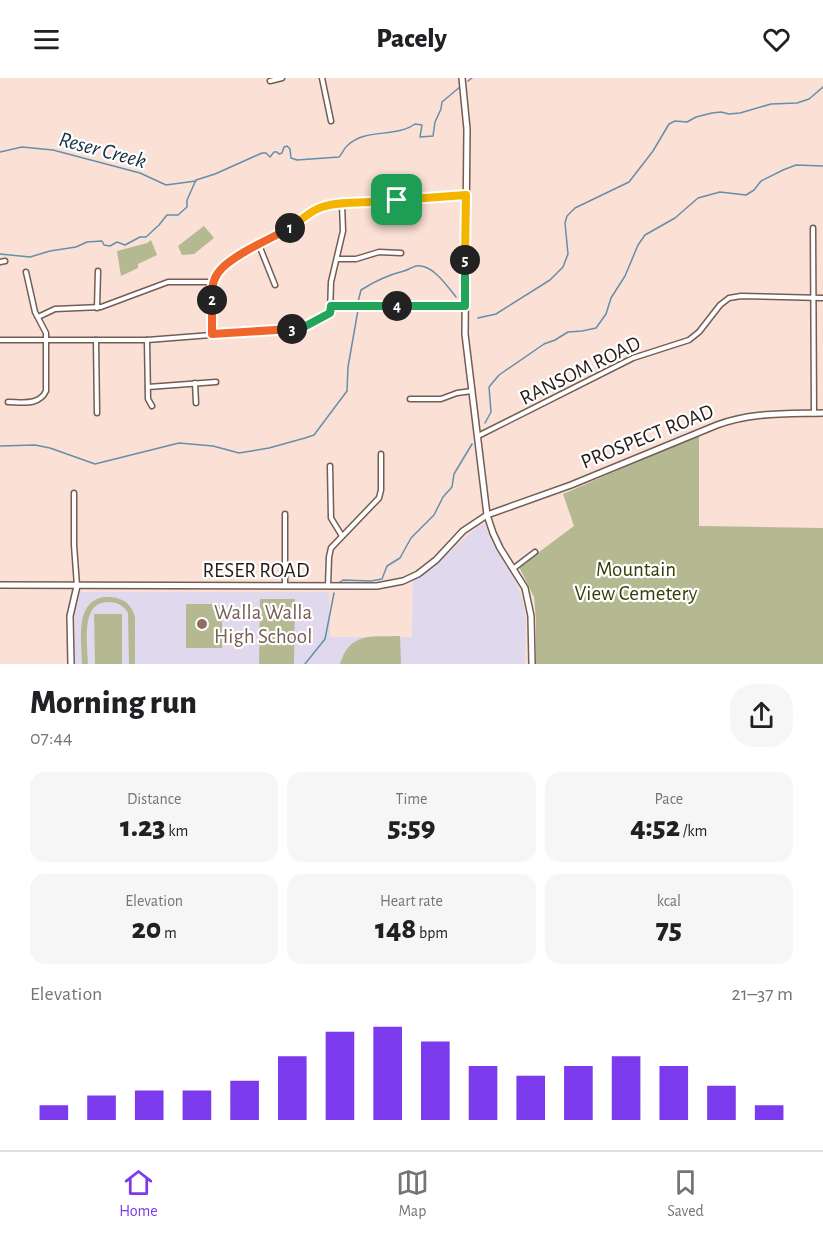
<!DOCTYPE html>
<meta charset="utf-8">
<style>
:root{--surface:#fff;--page:#f6f6f6;--text:#202124;--muted:#757577;--line:#e0e0e0;--accent:#7c3aed}
body{margin:0;font-family:"Alegreya Sans",sans-serif;background:var(--page);color:var(--text);height:100vh;display:flex;flex-direction:column;font-size:22px;white-space:nowrap}
*{box-sizing:border-box;margin:0}
p{font-size:20px;color:var(--muted)}
.icon{flex:none;width:33px;height:33px;fill:none;stroke:currentColor;stroke-width:2;stroke-linecap:round;stroke-linejoin:round}
.map{position:relative;height:586px;overflow:hidden}
.sheet{display:flex;flex-direction:column;background:var(--surface);flex:1}
.sheet>*{flex:none}
.pin{position:absolute;display:grid;place-items:center;width:51px;height:51px;color:#fff;margin:-26px;border-radius:12px;box-shadow:0 3px 9px #0006}
.km{position:absolute;width:30px;height:30px;margin:-15px;border-radius:50%;background:#222;color:#fff;font-size:16px;line-height:30px;text-align:center}
.round{display:grid;place-items:center;flex:none;width:63px;height:63px;border-radius:24px;background:var(--page)}
.summary{display:flex;align-items:center;justify-content:space-between;height:102px;padding:0 30px}
h1{font-size:33px;font-weight:800;line-height:45px}
.stats{display:grid;grid-template-columns:repeat(3,1fr);gap:9px;height:102px;padding:6px 30px}
.stats div{display:grid;align-content:center;border-radius:15px;background:var(--page);text-align:center}
.stats b{font-size:30px;font-weight:800}
.stats small{font-size:16px;font-weight:400}
.stats p{font-size:16px}
.chart{height:168px;padding:12px 30px}
.chart p{display:flex;justify-content:space-between}
.chart svg{width:100%;height:108px;margin-top:6px;stroke:var(--accent);stroke-width:6}
header{display:flex;justify-content:space-between;align-items:center;height:78px;padding:0 30px;background:var(--surface);font-size:27px;font-weight:800}
.tab-bar{display:flex;justify-content:space-around;align-items:center;height:84px;border-top:2px solid var(--line);background:var(--surface);font-size:16px;color:var(--muted)}
.tab-bar a{display:grid;justify-items:center;gap:3px}
.tab-bar .selected{color:var(--accent)}
.map>svg:first-child{display:block}
</style>
<header><svg class="icon" aria-label="menu" viewBox="0 0 24 24"><path d="M4 6h16M4 12h16M4 18h16"/></svg>Pacely<svg class="icon" aria-label="heart" viewBox="0 0 24 24"><path d="M12 20l-8-8c-3-5 5-10 8-4 3-6 11-1 8 4z"/></svg></header>
<div class="map">
<svg width="823" height="586" viewBox="0 0 823 586">
<rect width="100%" height="100%" fill="#fae0d5"/>
<polygon fill="#e0d8ed" points="485,446 492,465 515,502 522,520 526,540 525,586 75,586 75,534 80,514 329,514 330,559 412,559 413,502 435,488 479,447"/>
<g fill="#b4b992">
<polygon points="204,148 214,160 194,176 182,177 178,168"/>
<polygon points="151,162 157,177 138,186 138,190 121,198 117,173 147,165"/>
<polygon points="699,357 699,448 823,450 823,586 536,586 536,542 534,519 519,489 574,448 563,416"/>
<path d="M103,519C119,518 131,523 135,539V586H129L128,535C123,527 117,524 107,524C80,525 88,567 88,586H82C82,563 74,525 103,519Z"/>
<polygon points="260,521 295,521 294,586 259,586"/>
<rect x="186" y="526" width="36" height="44"/>
<polygon points="94,536 122,536 122,586 95,586"/>
<path d="M400,558L401,586H340C350,553 372,559 400,558Z"/>
</g>
<g fill="none" stroke-linecap="round" stroke-linejoin="round">
<g stroke="#648fac" stroke-width="1.5">
<polyline points="468,3 472,0"/>
<polyline points="0,74 22,69 53,72 140,95 166,107 196,103"/>
<path d="M0,176L30,179L50,173L76,169L87,164L102,163L104,167L110,168L117,164L125,167L140,159H146L159,147L167,137H178L187,129V122L196,102L215,96L262,75H266L270,79L274,74H277L279,76L282,75L284,69L287,68L290,71L291,80L297,82L339,79C342,76 344,70 348,67C366,50 395,60 415,46L422,47L420,59L433,58L435,44L441,31L442,24L461,8"/>
<path d="M358,224L361,212C375,203 388,197 404,193C408,192 412,189 416,188C433,186 447,208 456,219"/>
<polyline points="478,240 496,236 550,202 563,189 568,176 565,145 567,138 575,130 629,104 653,73 669,46 675,43 687,44 696,39 712,35 721,34 729,36 740,35 771,26 797,25 809,21 823,9"/>
<polyline points="485,345 491,334 489,309 499,297 544,266 555,262 568,254 582,253 596,250 606,236 611,220 625,198 638,167 645,157 675,140 698,120 720,114 746,117 754,112 761,103 783,92 796,87 823,88"/>
<polyline points="0,368 35,367 50,370 95,386 179,365 213,368 239,375 269,370 305,360 314,357 347,313 348,289 358,232"/>
<polyline points="340,504 343,502 371,503 382,501 387,488 400,480 411,460 434,437 443,419 452,409 454,396 472,366"/>
<polyline points="305,586 325,561 334,515"/>
</g>
<defs>
<g id="street">
<polyline points="322,0 331,43"/>
<polyline points="270,3 282,0"/>
<polyline points="813,150 814,335"/>
<polyline points="259,167 275,207"/>
<polyline points="337,181 356,181 379,174 401,175"/>
<polyline points="0,184 5,183"/>
<polyline points="331,228 465,228"/>
<polyline points="97,230 98,193"/>
<polyline points="38,239 55,231 101,229 168,204 213,204"/>
<polyline points="212,256 212,215 213,204 218,194 227,185 292,149 314,132 324,128 466,117"/>
<polyline points="0,262 147,262 302,250 330,235 331,204 343,153 342,126"/>
<polyline points="96,262 97,335"/>
<polyline points="147,262 148,321 152,328"/>
<polyline points="195,305 196,325"/>
<polyline points="148,309 216,304"/>
<polyline points="410,321 441,321 457,315 472,313"/>
<path d="M8,324C22,324 39,328 46,313V255L35,234L26,194"/>
<polyline points="478,358 633,280 689,262 699,254 720,227 729,220 741,218 823,220"/>
<polyline points="330,388 331,440 342,458"/>
<polyline points="74,415 74,467 77,508"/>
<polyline points="285,436 285,508"/>
<polyline points="514,490 535,474"/>
<polyline points="328,508 329,479 331,470 379,420 381,412 381,376"/>
</g>
<g id="secondary">
<polyline points="462,0 467,51 465,256 487,437 493,455 500,470 525,510 531,538 532,586"/>
<path d="M0,507L377,508L403,503L418,496L436,482L463,453L487,437L571,407L717,347C752,334 786,336 823,335"/>
<polyline points="71,586 70,538 77,508"/>
</g>
</defs>
<use href="#street" stroke="#735d54" stroke-width="7"/>
<use href="#secondary" stroke="#735d54" stroke-width="8"/>
<use href="#street" stroke="#fff" stroke-width="4"/>
<use href="#secondary" stroke="#fff" stroke-width="5"/>
</g>
<g fill="none" stroke-linecap="round" stroke-linejoin="round">
<defs>
<path id="split-1" d="M290,150C301,143 309,133 322,129C342,122 374,126 397,122"/>
<path id="split-2" d="M212,222C212,212 212,203 218,195C228,179 272,160 290,150"/>
<polyline id="split-3" points="212,222 212,256 292,251"/>
<polyline id="split-4" points="292,251 302,250 330,235 331,228 397,228"/>
<polyline id="split-5" points="397,228 465,228 465,182"/>
<polyline id="split-6" points="397,122 466,117 465,182"/>
</defs>
<use href="#split-1" stroke="#fff" stroke-width="12"/>
<use href="#split-2" stroke="#fff" stroke-width="12"/>
<use href="#split-3" stroke="#fff" stroke-width="12"/>
<use href="#split-4" stroke="#fff" stroke-width="12"/>
<use href="#split-5" stroke="#fff" stroke-width="12"/>
<use href="#split-6" stroke="#fff" stroke-width="12"/>
<use href="#split-1" stroke="#f5b400" stroke-width="8"/>
<use href="#split-2" stroke="#f0652b" stroke-width="8"/>
<use href="#split-3" stroke="#f0652b" stroke-width="8"/>
<use href="#split-4" stroke="#22a559" stroke-width="8"/>
<use href="#split-5" stroke="#22a559" stroke-width="8"/>
<use href="#split-6" stroke="#f5b400" stroke-width="8"/>
</g>
<circle fill="#8d6e63" stroke="#fff" stroke-width="2" cx="202" cy="546" r="6"/>
<g text-anchor="middle" stroke-width="4.5" stroke-linejoin="round" paint-order="stroke">
<g font-size="21" fill="#261d19" stroke="#fff">
<text transform="translate(580 292) rotate(-26)" y="7">RANSOM ROAD</text>
<text transform="translate(647 358) rotate(-22)" y="7">PROSPECT ROAD</text>
<text x="256" y="499">RESER ROAD</text>
</g>
<g font-size="21" fill="#393d06" stroke="#fff">
<text x="636" y="498">Mountain<tspan x="636" dy="24">View Cemetery</tspan></text>
</g>
<g font-size="21" fill="#785e54" stroke="#fff" text-anchor="start">
<text x="214" y="541">Walla Walla<tspan x="214" dy="24">High School</tspan></text>
</g>
<g font-size="22" font-style="italic" fill="#153244" stroke="#fff">
<text transform="translate(103 71) rotate(15)" y="8">Reser Creek</text>
</g>
</g>
</svg>
<div class="pin" style="left:397px;top:122px;background:#1e9e55"><svg class="icon" aria-label="arrive" viewBox="0 0 24 24"><path d="M6 21V4h12l-3 4 3 4H6"/></svg></div>
<b class="km" style="left:290px;top:150px">1</b>
<b class="km" style="left:212px;top:222px">2</b>
<b class="km" style="left:292px;top:251px">3</b>
<b class="km" style="left:397px;top:228px">4</b>
<b class="km" style="left:465px;top:182px">5</b>
</div>
<section class="sheet">
<div class="summary"><div><h1>Morning run</h1><p>07:44</p></div><a class="round"><svg class="icon" aria-label="share" viewBox="0 0 24 24"><path d="M12 15V3M7 8l5-5 5 5M5 13v7h14v-7"/></svg></a></div>
<div class="stats">
<div><p>Distance</p><b>1.23<small> km</small></b></div>
<div><p>Time</p><b>5:59</b></div>
<div><p>Pace</p><b>4:52<small> /km</small></b></div>
</div>
<div class="stats">
<div><p>Elevation</p><b>20<small> m</small></b></div>
<div><p>Heart rate</p><b>148<small> bpm</small></b></div>
<div><p>kcal</p><b>75</b></div>
</div>
<div class="chart"><p><span>Elevation</span>21–37 m</p>
<svg viewBox="0 0 160 44" preserveAspectRatio="none"><path d="M5 44V38M15 44V34M25 44V32M35 44V32M45 44V28M55 44V18M65 44V8M75 44V6M85 44V12M95 44V22M105 44V26M115 44V22M125 44V18M135 44V22M145 44V30M155 44V38"/></svg>
</div>
</section>
<nav class="tab-bar">
<a class="selected"><svg class="icon" aria-label="home" viewBox="0 0 24 24"><path d="M3 11l9-7 9 7M6 9v11h12V9"/></svg>Home</a>
<a><svg class="icon" aria-label="map" viewBox="0 0 24 24"><path d="M3 6l6-2 6 2 6-2v14l-6 2-6-2-6 2zM9 4v14M15 6v14"/></svg>Map</a>
<a><svg class="icon" aria-label="saved" viewBox="0 0 24 24"><path d="M7 4h10v16l-5-4-5 4z"/></svg>Saved</a>
</nav>
